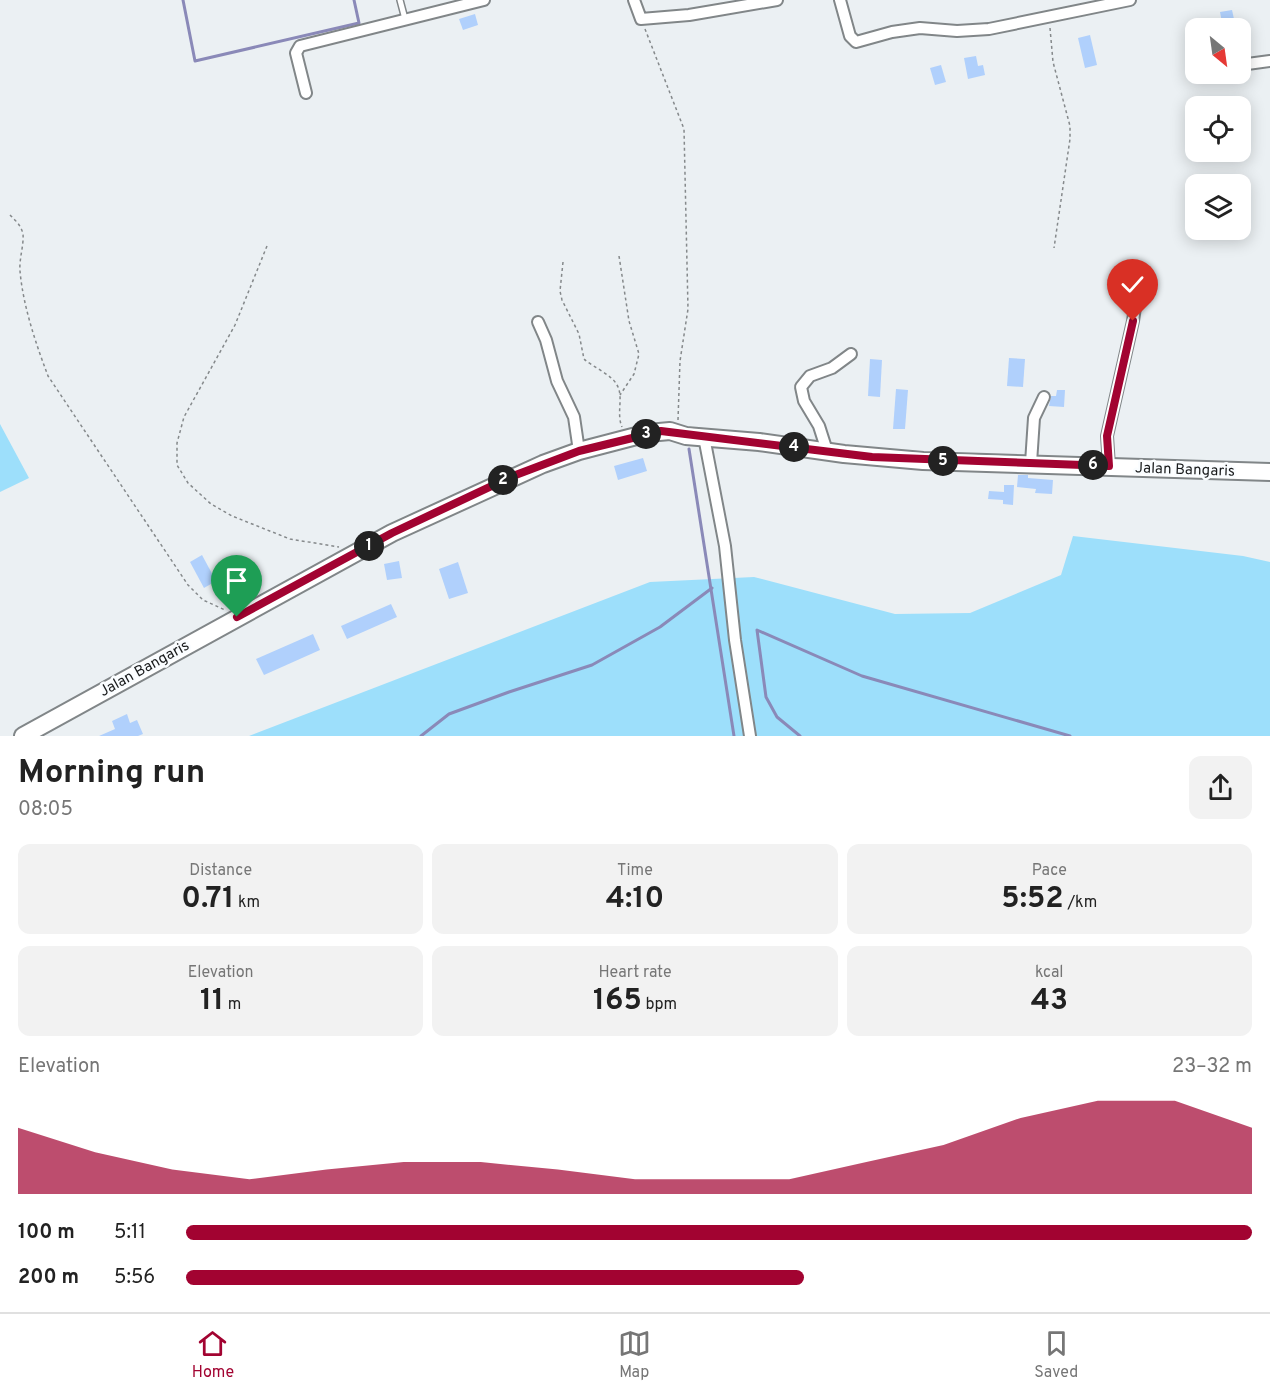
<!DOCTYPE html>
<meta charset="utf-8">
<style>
:root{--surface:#fff;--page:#f2f2f2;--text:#222;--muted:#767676;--line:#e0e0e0;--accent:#a20331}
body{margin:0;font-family:Overpass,sans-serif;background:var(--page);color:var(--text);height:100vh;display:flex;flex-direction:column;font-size:22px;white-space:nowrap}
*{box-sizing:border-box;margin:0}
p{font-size:20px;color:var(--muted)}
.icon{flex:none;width:33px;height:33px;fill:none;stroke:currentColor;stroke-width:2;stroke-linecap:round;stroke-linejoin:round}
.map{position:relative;height:736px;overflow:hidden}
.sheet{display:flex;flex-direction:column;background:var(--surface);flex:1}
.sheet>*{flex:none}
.needle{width:39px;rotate:151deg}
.buttons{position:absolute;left:1185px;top:18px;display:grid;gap:12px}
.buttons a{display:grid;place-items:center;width:66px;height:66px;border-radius:12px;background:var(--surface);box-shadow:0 3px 15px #0003;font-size:30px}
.pin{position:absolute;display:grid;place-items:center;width:51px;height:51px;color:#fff;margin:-62px -26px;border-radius:50% 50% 50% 0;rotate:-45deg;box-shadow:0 0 6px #0007}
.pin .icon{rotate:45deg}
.km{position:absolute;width:30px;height:30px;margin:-15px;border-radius:50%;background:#222;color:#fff;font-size:16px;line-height:30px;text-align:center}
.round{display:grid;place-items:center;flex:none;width:63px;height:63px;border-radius:12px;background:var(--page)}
.summary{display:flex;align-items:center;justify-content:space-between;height:102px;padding:0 18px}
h1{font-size:33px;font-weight:700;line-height:45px}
.figures{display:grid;grid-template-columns:repeat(3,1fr);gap:9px;height:102px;padding:6px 18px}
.figures div{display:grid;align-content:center;border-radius:12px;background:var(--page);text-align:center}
.figures b{font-size:30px;font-weight:700}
.figures small{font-size:16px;font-weight:400}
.figures p{font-size:16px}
.chart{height:168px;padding:12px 18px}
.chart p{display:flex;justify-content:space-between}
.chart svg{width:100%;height:108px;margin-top:6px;fill:var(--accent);opacity:.7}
ul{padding:0 18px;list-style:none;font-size:20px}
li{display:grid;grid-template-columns:96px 72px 1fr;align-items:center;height:45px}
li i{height:15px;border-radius:8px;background:var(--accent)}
.menu{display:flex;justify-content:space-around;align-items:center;height:84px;border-top:2px solid var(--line);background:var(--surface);font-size:16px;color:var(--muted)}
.menu a{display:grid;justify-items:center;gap:3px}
.menu .selected{color:var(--accent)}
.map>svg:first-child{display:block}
</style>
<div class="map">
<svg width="1270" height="736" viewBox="0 0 1270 736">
<rect width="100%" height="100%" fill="#ebf0f3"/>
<g fill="#9ddffb">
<polygon points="0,424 29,478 0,492"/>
<polygon points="1073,536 1243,556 1270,562 1270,736 249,736 650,582 754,577 895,614 970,613 1061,575"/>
</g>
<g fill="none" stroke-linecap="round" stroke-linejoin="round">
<g stroke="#8a89b8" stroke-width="3">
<polyline points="183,0 195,61 359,23 354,0"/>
<polyline points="689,449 734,736"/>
<polyline points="421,736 449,714 509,692 592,665 660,627 712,588"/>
<polyline points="800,736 777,717 766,697 757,630 862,676 1070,736"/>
</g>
</g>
<g fill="#b0d0fc">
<polygon points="1232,10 1236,28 1223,28 1220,12"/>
<polygon points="475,14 478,25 463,30 459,19"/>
<polygon points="1090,35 1097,65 1085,68 1078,38"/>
<polygon points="976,56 978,66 983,65 985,75 968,79 964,58"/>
<polygon points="941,65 946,82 935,85 930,68"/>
<polygon points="1009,358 1025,359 1023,387 1007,386"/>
<polygon points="870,359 882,360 880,397 868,396"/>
<polygon points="896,389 908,390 905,429 893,429"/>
<polygon points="1057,390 1065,390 1064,407 1049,406 1051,396 1056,396"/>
<polygon points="643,458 647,471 618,480 614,466"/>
<polygon points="1018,475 1028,475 1028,478 1053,480 1052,494 1035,493 1036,489 1017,487"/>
<polygon points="1004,485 1014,485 1013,505 1003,504 1003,500 988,499 989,491 1004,492"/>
<polygon points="202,555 216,581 204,588 190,562"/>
<polygon points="399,561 402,578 387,580 384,564"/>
<polygon points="458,562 468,593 449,599 439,569"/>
<polygon points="391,604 397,617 347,639 341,626"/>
<polygon points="313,634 320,650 264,675 256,659"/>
<polygon points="127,714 130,723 137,720 143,734 138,736 99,736 115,729 112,721"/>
</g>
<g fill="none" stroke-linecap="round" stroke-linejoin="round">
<defs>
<polyline id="lane" points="400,0 405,19"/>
<g id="street">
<polyline points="634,0 641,19 689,15 777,0"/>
<polyline points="840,0 850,36 856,42 892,32 920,28 957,31 989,29 1130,0"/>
<polyline points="1240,65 1270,61"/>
<polyline points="1214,74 1215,74"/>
<polyline points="306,93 296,53 300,46 484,0"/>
<polyline points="538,322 546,340 557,381 574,417 579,451"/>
<polyline points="704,437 725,546 735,640 750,736"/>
<polyline points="827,451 819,426 804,401 801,387 810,376 832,368 851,354"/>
<polyline points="1031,463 1034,418 1044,397"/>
<polyline points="1109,466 1107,436 1133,321 1138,287"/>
</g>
<polyline id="secondary" points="23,736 392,533 543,464 579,451 648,433 670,431 686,436 759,442 844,454 923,461 1270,472"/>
</defs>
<use href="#lane" stroke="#818688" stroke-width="8"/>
<use href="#street" stroke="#818688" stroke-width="14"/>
<use href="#secondary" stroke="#818688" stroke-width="20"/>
<g stroke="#85898b" stroke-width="1.5" stroke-dasharray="3 3" stroke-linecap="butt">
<polyline points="1050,28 1053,62 1070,126 1070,139 1054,248"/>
<polyline points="645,29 684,129 688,309 680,361 678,420"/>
<path d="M10,215C15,220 21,225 23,234C24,245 19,259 20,271C23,306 36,344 48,376L188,585L203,600L225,610"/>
<polyline points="267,246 235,325 184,417 177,443 177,465 188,483 211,504 232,516 290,539 339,547"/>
<polyline points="619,256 629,321 639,354 634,374 620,395"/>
<path d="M563,262L560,291L562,300L579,334L584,359C593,367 612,375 617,385C624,397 616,413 622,427"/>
</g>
<use href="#lane" stroke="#fff" stroke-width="5"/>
<use href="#street" stroke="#fff" stroke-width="10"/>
<use href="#secondary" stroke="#fff" stroke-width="16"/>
</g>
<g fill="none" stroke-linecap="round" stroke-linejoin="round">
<defs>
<polyline id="route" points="237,617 392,533 513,476 579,451 661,431 872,457 1109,466 1107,436 1133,321"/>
</defs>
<use href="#route" stroke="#fff" stroke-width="12"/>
<use href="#route" stroke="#a20331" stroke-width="8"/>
</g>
<g text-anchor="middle" stroke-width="5" stroke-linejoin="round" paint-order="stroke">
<g font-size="15" fill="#181a1b" stroke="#fafdff">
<text transform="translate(1185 469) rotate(2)" y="5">Jalan Bangaris</text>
<text transform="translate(144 668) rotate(-29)" y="5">Jalan Bangaris</text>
</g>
</g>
</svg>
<div class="buttons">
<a><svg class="needle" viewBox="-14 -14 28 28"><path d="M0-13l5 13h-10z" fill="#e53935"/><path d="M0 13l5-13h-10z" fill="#767676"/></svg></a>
<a><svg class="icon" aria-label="locate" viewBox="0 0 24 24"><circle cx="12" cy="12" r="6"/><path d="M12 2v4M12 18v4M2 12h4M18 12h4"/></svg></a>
<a><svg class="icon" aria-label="layers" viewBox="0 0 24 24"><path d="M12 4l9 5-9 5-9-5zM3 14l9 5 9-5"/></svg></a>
</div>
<div class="pin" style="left:237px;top:617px;background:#1e9e55"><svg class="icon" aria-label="arrive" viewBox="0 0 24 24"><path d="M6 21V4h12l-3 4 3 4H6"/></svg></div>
<div class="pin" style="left:1133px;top:321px;background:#d93025"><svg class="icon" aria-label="check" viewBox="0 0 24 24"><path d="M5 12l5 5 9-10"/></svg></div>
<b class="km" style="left:369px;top:546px">1</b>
<b class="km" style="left:503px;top:480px">2</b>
<b class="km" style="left:646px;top:434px">3</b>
<b class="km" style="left:794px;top:447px">4</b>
<b class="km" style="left:943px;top:461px">5</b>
<b class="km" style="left:1093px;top:465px">6</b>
</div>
<section class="sheet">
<div class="summary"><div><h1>Morning run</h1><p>08:05</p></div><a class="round"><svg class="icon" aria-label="share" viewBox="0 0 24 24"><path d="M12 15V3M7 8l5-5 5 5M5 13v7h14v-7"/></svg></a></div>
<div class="figures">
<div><p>Distance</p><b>0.71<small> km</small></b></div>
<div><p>Time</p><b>4:10</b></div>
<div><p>Pace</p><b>5:52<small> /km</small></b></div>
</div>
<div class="figures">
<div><p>Elevation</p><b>11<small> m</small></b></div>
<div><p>Heart rate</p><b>165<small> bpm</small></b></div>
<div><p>kcal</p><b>43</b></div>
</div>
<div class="chart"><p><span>Elevation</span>23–32 m</p>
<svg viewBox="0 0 160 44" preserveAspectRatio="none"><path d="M0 44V17L10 27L20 34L30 38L40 34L50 31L60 31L70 34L80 38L90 38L100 38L110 31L120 24L130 13L140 6L150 6L160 17V44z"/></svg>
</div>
<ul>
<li><b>100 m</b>5:11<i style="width:100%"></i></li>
<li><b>200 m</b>5:56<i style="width:58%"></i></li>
</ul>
</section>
<nav class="menu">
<a class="selected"><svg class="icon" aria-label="home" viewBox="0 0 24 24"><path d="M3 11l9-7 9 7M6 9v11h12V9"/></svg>Home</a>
<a><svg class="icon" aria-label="map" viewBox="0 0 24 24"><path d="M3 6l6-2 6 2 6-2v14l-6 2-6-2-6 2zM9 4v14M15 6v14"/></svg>Map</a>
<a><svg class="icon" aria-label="saved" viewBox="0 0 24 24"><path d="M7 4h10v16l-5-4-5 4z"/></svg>Saved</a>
</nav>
